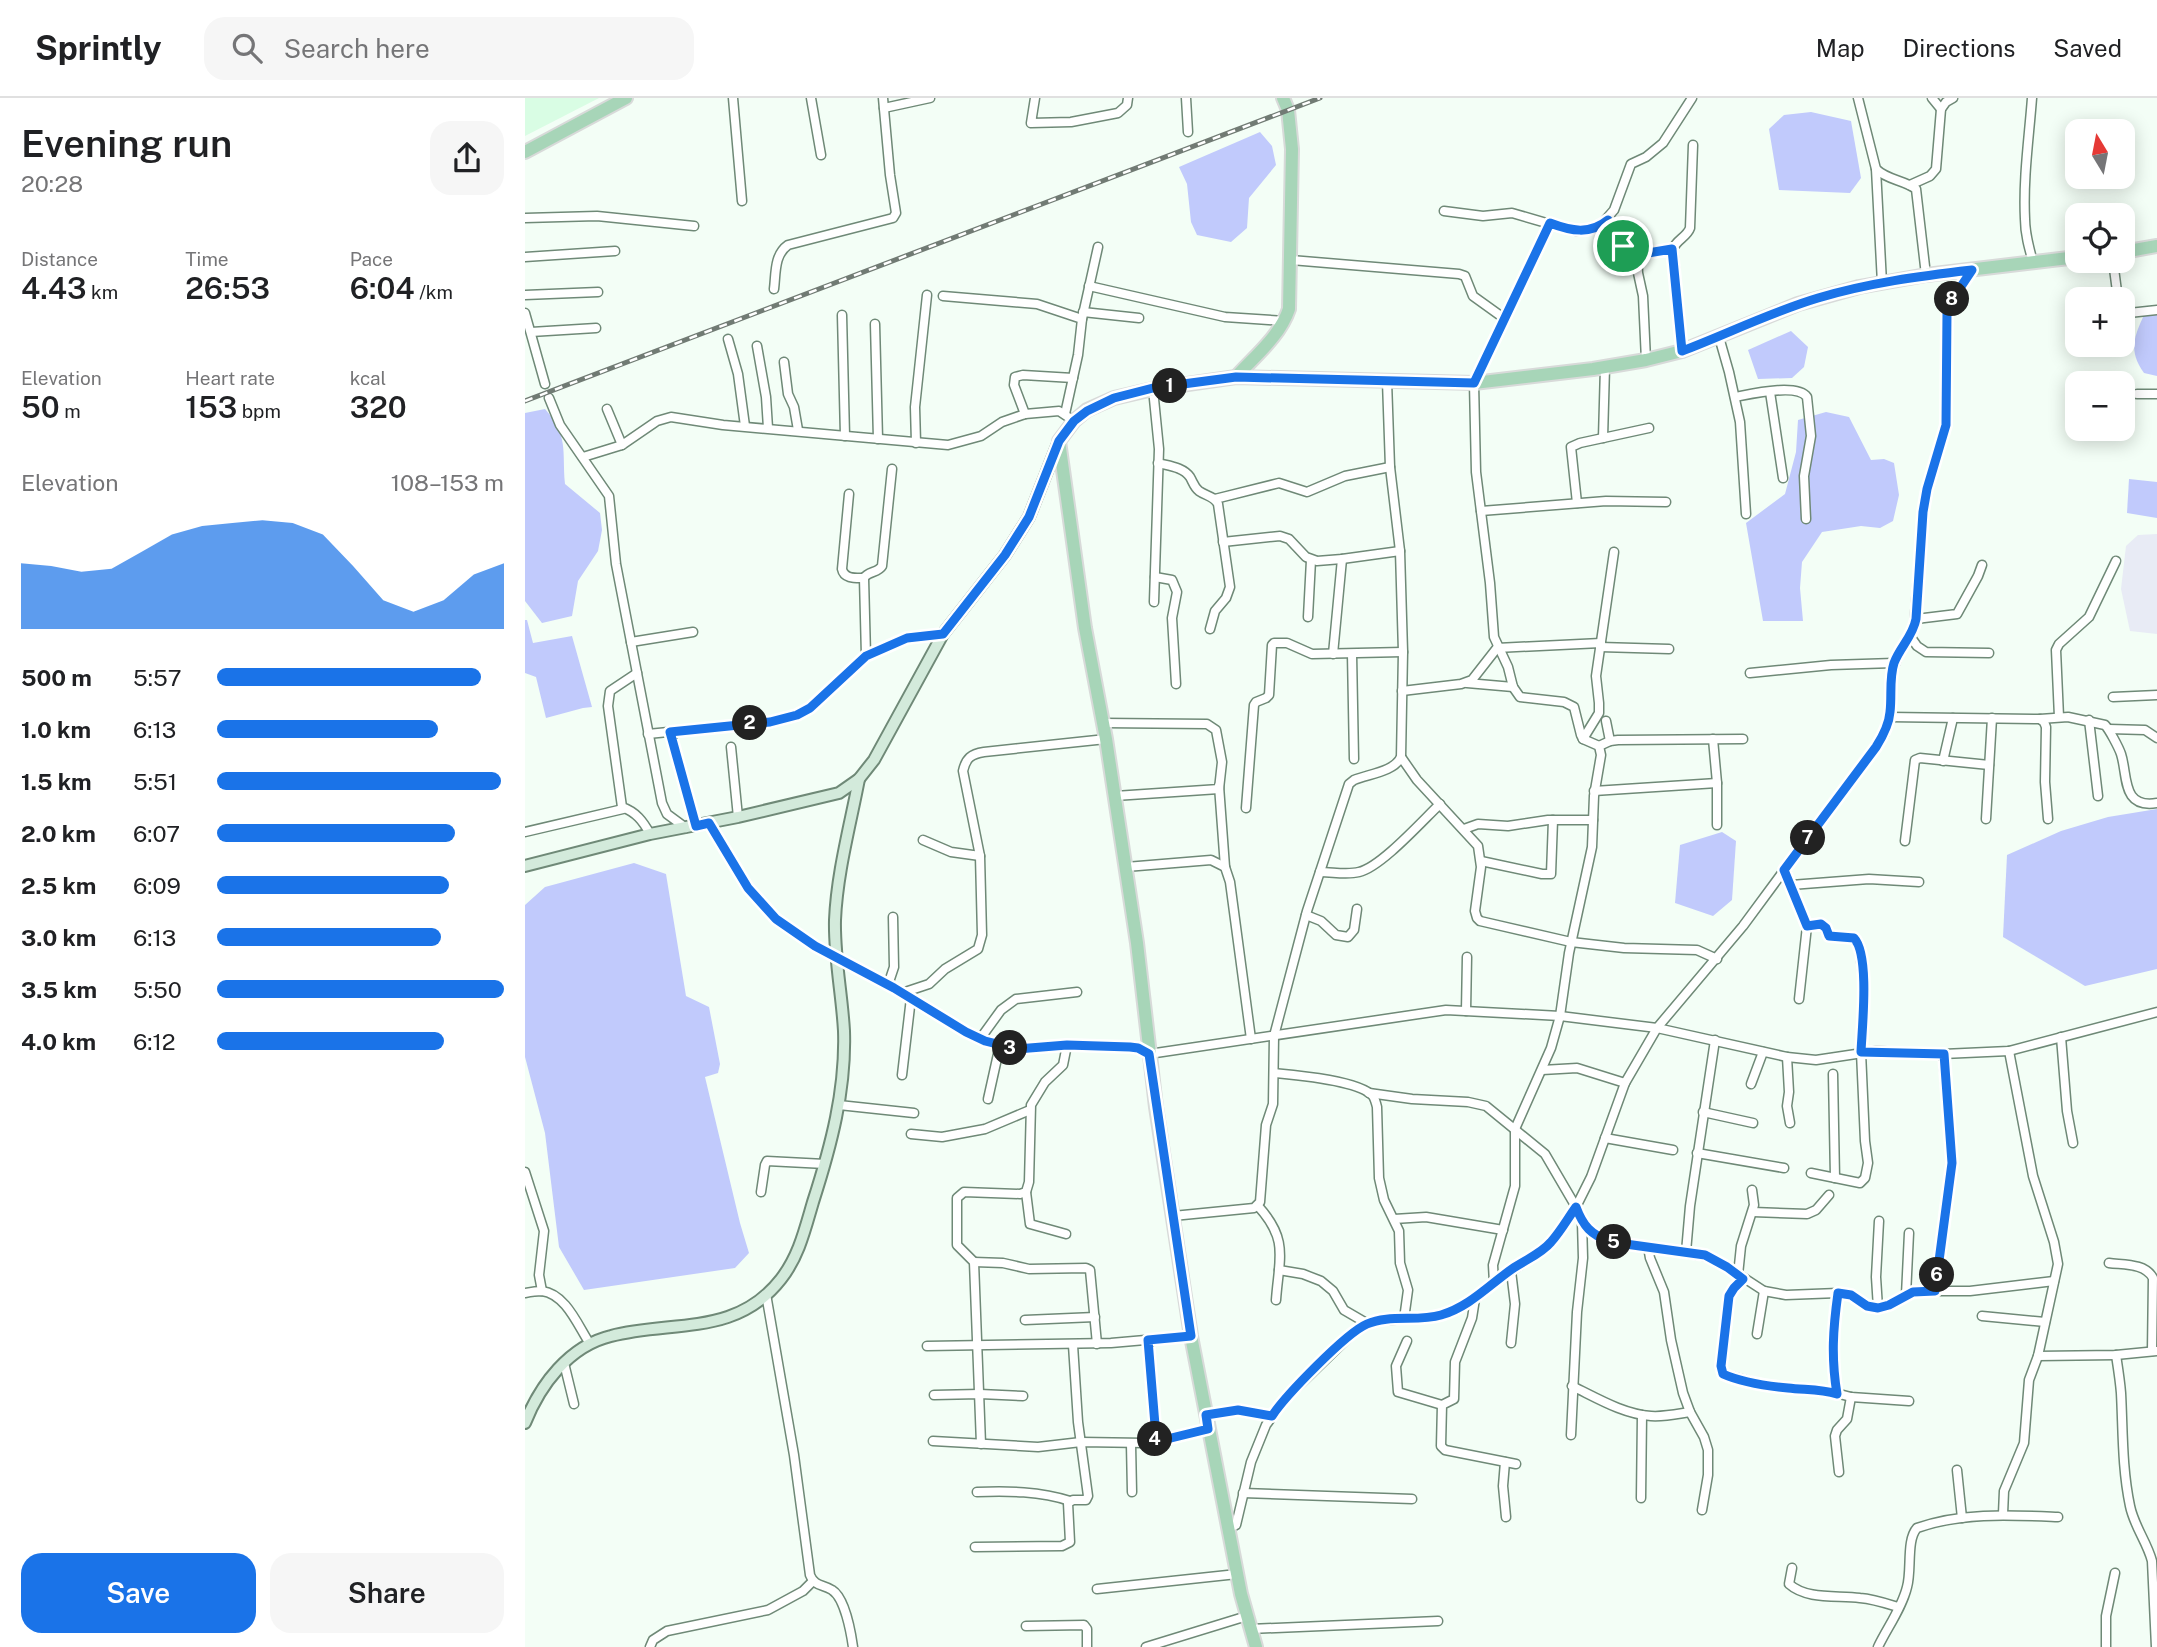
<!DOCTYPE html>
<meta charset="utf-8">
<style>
:root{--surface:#fff;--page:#f6f6f6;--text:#202124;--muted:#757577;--line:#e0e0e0;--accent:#1a73e8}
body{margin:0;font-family:"Public Sans",sans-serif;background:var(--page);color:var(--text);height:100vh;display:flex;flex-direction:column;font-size:26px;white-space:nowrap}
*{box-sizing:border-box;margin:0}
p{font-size:23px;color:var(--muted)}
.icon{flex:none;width:38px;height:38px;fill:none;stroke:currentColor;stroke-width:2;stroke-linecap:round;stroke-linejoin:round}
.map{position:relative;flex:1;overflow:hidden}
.details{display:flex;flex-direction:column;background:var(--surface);width:525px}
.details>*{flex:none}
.needle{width:46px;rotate:350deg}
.fabs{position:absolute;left:1540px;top:21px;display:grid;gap:14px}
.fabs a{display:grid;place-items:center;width:70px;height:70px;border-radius:14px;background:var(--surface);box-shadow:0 4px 18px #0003;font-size:35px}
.pin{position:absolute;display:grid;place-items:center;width:60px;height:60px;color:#fff;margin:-30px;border:4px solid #fff;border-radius:50%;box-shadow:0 2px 7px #0007}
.km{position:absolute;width:35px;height:35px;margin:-18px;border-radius:50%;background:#222;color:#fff;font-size:19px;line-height:35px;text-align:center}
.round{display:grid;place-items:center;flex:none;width:74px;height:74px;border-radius:21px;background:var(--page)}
.summary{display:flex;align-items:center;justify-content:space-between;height:119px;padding:0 21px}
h1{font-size:38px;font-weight:600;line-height:52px}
.figures{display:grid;grid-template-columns:repeat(3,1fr);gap:10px;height:119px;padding:7px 21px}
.figures div{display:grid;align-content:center}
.figures b{font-size:30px;font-weight:600}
.figures small{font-size:19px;font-weight:400}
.figures p{font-size:19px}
.chart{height:196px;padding:14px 21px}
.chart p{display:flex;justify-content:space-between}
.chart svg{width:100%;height:126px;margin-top:7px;fill:var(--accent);opacity:.7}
.cta{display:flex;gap:14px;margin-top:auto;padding:14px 21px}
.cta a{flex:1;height:80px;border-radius:21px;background:var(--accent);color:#fff;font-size:28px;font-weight:600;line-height:80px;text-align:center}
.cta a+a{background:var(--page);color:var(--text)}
ul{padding:0 21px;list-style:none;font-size:23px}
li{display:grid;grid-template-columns:112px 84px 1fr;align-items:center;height:52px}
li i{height:18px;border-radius:9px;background:var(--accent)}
header{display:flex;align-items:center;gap:42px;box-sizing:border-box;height:98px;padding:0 35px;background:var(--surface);border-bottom:2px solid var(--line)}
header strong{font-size:33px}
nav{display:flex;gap:38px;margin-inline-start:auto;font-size:24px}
.search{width:490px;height:63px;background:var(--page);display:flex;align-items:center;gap:18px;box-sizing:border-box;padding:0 24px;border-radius:21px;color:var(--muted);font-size:26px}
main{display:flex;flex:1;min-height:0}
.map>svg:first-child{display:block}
</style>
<header>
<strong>Sprintly</strong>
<div class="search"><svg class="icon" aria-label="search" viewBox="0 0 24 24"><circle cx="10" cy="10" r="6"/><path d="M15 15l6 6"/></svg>Search here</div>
<nav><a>Map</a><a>Directions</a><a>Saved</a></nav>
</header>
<main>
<section class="details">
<div class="summary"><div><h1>Evening run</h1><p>20:28</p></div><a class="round"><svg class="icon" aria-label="share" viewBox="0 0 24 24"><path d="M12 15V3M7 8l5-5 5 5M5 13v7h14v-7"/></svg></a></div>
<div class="figures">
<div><p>Distance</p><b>4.43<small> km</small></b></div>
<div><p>Time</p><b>26:53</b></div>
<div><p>Pace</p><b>6:04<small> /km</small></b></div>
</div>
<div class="figures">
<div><p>Elevation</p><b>50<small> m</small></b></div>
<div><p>Heart rate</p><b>153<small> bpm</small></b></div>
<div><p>kcal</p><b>320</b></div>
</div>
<div class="chart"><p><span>Elevation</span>108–153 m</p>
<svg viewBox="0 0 160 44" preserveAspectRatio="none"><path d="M0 44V21L10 22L20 24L30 23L40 17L50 11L60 8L70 7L80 6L90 7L100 11L110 22L120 34L130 38L140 34L150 25L160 21V44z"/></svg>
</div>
<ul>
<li><b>500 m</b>5:57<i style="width:92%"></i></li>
<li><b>1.0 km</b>6:13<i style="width:77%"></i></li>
<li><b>1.5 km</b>5:51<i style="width:99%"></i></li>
<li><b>2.0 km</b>6:07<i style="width:83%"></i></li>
<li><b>2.5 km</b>6:09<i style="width:81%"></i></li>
<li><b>3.0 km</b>6:13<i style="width:78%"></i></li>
<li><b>3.5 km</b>5:50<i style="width:100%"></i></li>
<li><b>4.0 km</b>6:12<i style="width:79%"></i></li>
</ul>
<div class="cta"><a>Save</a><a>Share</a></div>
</section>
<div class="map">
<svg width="1632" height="1549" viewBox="0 0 1632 1549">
<rect width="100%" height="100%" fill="#f3fef6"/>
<polygon fill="#d9fde4" points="0,0 74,0 0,38"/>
<polygon fill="#e8ebf5" points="1632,436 1632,536 1605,533 1596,491 1601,448 1613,437"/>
<g fill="#c1cafc">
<polygon points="1286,14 1326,23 1336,80 1325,95 1254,92 1244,31 1259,17"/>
<polygon points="735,34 747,48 751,67 724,100 722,130 706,144 672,137 666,124 662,86 654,69"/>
<path d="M1632,214V278L1619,275C1603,253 1609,238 1620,215Z"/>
<polygon points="1266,233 1283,249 1279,269 1267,280 1233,281 1223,252"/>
<path d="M20,311C44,339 37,352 40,386L75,415L77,432L73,453L53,483L47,518L17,525L0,503V315Z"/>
<polygon points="1301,314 1324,319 1346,362 1359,361 1369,365 1374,397 1368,423 1355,430 1336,428 1297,434 1277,464 1275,490 1278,523 1238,523 1221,425 1260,396 1271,354 1273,322"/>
<polygon points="1604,381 1632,384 1632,420 1602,415"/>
<polygon points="0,522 2,522 8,545 47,538 67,609 58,610 21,620 11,579 0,575"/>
<polygon points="1632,711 1632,871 1560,888 1478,839 1482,757 1536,733 1583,719"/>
<polygon points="1197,734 1211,743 1207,802 1188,818 1150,805 1155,747"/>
<polygon points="109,765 141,776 161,898 184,909 195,966 193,975 180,979 215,1125 224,1155 210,1170 59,1192 34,1149 20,1035 0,959 0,807 20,789"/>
</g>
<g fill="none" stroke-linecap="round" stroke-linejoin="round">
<defs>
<g id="street">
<polyline points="208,0 217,103"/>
<polyline points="286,0 296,57"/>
<polyline points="510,0 506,25 546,24 593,15 602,7 603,0"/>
<polyline points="661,0 663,34"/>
<path d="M1333,0L1351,71C1362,82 1379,82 1391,91L1401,177"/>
<polyline points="1407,0 1416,11"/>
<path d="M1507,0C1504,40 1498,80 1500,121C1500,136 1504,150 1508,164"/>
<polyline points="359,10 405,0"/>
<polyline points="1351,71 1357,185"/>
<polyline points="1385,87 1405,78 1411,71 1416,11 1421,4 1428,0"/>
<polyline points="919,113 958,118 987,115 1042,131 1051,133 1063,132 1075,128 1089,112 1106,66 1121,59 1138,45 1167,0"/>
<polyline points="0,120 72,118 169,128"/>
<path d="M1082,122C1085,141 1100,149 1117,156L1148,151"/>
<polyline points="1112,154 1113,175 1118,198 1121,262"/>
<polyline points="0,159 90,153"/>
<polyline points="766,162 934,176 940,178 948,198 980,221"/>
<polyline points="1588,163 1593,201"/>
<polyline points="564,188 700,219 760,223"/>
<path d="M249,191C251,175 249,157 263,147L368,120L371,115L365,77L358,0"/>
<polyline points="0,197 73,194"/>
<polyline points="418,198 512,206 557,221 553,257 540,316"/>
<polyline points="1598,212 1604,215 1632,212"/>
<polyline points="558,214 614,220"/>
<polyline points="0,215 20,286"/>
<polyline points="317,217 320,338"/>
<polyline points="557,221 573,149"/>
<polyline points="350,226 353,341"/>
<polyline points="6,234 71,230"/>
<polyline points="1194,239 1204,274 1215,324 1221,416"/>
<polyline points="203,241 213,276 220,328"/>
<polyline points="232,248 241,299 243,330"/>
<path d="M1157,253L1148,151C1151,142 1162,139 1165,130L1168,47"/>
<polyline points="259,264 263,296 269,309 273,332"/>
<polyline points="628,291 634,351 629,504"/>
<polyline points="1245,294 1258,380"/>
<polyline points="1612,296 1632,296"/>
<path d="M1210,299C1226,296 1272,285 1282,299L1286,338L1279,378L1281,421"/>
<polyline points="24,300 35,327 84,398 91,466 137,705 142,716 161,730"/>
<polyline points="82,311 97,347"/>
<polyline points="500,316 489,287 490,279 498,277 548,280"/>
<polyline points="1078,340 1080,269"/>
<polyline points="391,345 390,309 402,197"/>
<polyline points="58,359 97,347 132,323 146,319 198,327 423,347 456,338 477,324 500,316 534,313 549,323"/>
<path d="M633,365C644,368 658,369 665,379C668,384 669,389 674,393C681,398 689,398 693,406L705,489L701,500L690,513L685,531"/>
<path d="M324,396L317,471C319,481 330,480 339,480"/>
<polyline points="690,401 754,385 782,394 820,378 865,369"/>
<polyline points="1052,405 1046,349 1055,345 1124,330"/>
<polyline points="956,413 1081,403 1141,404"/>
<polyline points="698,444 755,438 764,441 781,459 792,463 817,461 875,453"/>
<polyline points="630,479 647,482 652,494 647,520 651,586"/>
<polyline points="783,519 786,462"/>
<polyline points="1391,521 1432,516 1453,478 1457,467"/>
<polyline points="1385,538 1392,548 1401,554 1464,555"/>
<polyline points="106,544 168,534"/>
<polyline points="1075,549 1144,551"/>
<polyline points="808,556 817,461"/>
<polyline points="827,556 829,661"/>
<path d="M341,558L339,480C343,473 353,475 357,468L367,371"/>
<path d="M112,575L85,593L83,608L97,709C111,714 118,723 125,736"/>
<polyline points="1225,575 1306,567 1369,565"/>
<polyline points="942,585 988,589"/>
<polyline points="877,593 936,586 947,582 972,550 1076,545"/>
<polyline points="1588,599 1632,597"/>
<polyline points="1364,619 1515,621 1519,624 1521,629 1520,684 1523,721"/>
<polyline points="1534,619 1531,552 1534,546 1564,519 1591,463"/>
<path d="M1515,621L1543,619L1580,627C1584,631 1594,650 1596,656C1603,677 1596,711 1632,705"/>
<polyline points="1564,622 1573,698"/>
<polyline points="1081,623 1085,643"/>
<polyline points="578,625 682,626 691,632 697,664 694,691 590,698"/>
<polyline points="1584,631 1620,632 1632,640"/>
<polyline points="145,633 171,728"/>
<polyline points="123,636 245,624 272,617 285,609 341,558 382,540 418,536"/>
<polyline points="1058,641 1074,615 1074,605 1071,578 1089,454"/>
<polyline points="1188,641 1192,685 1192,727"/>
<polyline points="1074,648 1085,643 1093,642 1218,641"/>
<polyline points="206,649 213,719"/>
<polyline points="876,659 892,682 953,748 956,769 950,813 952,820 955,823 1046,844 1099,850 1172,852 1192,861"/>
<polyline points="1418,663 1428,620"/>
<polyline points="694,688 700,769"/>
<polyline points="1069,693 1192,685"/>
<polyline points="721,710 729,607 731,604 741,600 744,597 747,547 749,545 762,545 787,556 878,554"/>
<polyline points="1461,721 1467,620"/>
<polyline points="184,725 223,790 251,821 290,847 369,890 441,934 460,943 492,951 542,947 605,949 613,950 624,956 921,912 1035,918 1132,930 1262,959 1291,962 1351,953 1418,956 1484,953 1632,914"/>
<polyline points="939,731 953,726 983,728 1023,722 1068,722"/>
<polyline points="0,734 98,711"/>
<polyline points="398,742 426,754 455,758"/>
<polyline points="1380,743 1390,662 1395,660 1464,667"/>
<polyline points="956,763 1017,776 1026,776 1028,722"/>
<polyline points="601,769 686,762 700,769 705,784 726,941"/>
<polyline points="1259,772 1282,828 1274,901"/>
<path d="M795,774C808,774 822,777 834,774C856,769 897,723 915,706"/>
<polyline points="1266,787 1344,781 1394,784"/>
<polyline points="781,817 796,823 811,837 823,839 829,832 832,811"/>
<path d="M1282,828C1297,826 1297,824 1304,838L1329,840L1334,847L1339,885L1336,954L1340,1043L1343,1065L1340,1080L1335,1085L1286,1075"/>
<polyline points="363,887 369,869 368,819"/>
<path d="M377,895L404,886L420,871L453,851L457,837L455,758L438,673C441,660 446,656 459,654L581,641"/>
<polyline points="941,913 942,859"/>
<polyline points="1536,939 1542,1013 1548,1045"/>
<polyline points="455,941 476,912 491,901 552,894"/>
<polyline points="1262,959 1264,994 1262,1008 1265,1025"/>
<polyline points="1017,972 1052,970 1100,985"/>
<path d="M749,975C770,977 833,982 848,998C850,1001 851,1005 852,1009L854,1080L859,1102L874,1133L875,1165L883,1192L879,1221"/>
<polyline points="1308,976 1310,1080"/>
<polyline points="377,977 386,900"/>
<polyline points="1226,986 1238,954"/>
<polyline points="844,995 887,1001 943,1004 961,1008 1020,1056 1051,1109 1057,1124 1066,1135 1086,1144 1180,1158 1202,1169 1239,1193 1261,1197 1313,1195 1326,1197 1342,1208 1353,1210 1364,1207 1388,1194 1396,1193 1445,1193 1529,1183"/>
<polyline points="463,1001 475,947"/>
<polyline points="314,1007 389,1015"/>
<polyline points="1178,1014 1228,1025"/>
<polyline points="386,1036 417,1039 460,1031 505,1012"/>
<polyline points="1080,1040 1148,1052"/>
<polyline points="1172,1055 1259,1070"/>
<polyline points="0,1074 19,1133 14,1177 17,1193"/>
<polyline points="236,1094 240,1067 242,1063 300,1066"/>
<polyline points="501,1094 505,1126 541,1136"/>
<path d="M733,1108C764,1142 754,1160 751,1202"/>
<polyline points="1228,1114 1282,1116 1291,1112 1304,1097"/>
<path d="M648,1118L729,1110L735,1104L741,1027L748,1006L749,938L782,813L824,686L829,682C843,676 869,674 876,659L878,554L875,453L865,369L862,283"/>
<polyline points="869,1121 901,1119 978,1132"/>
<polyline points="1123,1149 1125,1160 1139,1194 1146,1242 1158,1295 1165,1314 1179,1339 1183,1352 1183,1377 1177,1412"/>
<polyline points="1161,1154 1165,1108 1190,942"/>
<polyline points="449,1164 478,1165 504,1171 561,1170 565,1172 572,1246"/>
<path d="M1584,1165C1599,1167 1620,1165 1628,1180L1627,1253"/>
<polyline points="754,1172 778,1176 796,1183 808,1193 819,1212 843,1226"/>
<polyline points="986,1173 990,1206 986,1245"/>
<polyline points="1213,1177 1216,1148 1229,1107 1227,1092"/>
<polyline points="1218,1181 1209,1190 1204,1198 1196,1268 1198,1276 1235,1286 1264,1291 1303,1293 1326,1299 1384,1303"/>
<polyline points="969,1185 968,1167 990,1088 990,1031 1026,950 1035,918 1044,855 1067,749 1069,698 1076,657 1074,648 1058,641 1056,637 1049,609 1039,604 995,599 988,589 983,569 969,539 965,485 951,374 949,285 1025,126"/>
<polyline points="1410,1193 1427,1065 1418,956"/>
<path d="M0,1195C5,1194 12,1193 17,1193C41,1196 53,1228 65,1246"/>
<path d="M241,1196L269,1357L285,1477C290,1489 298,1486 307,1492C320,1500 326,1535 328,1549"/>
<polyline points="1381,1197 1384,1135"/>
<polyline points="950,1201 947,1220 930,1264 929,1301 917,1307 916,1348 920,1352 991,1366"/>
<polyline points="1353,1210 1351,1179 1354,1123"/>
<polyline points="1457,1218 1520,1224"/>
<polyline points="500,1222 570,1219"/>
<polyline points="1232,1236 1239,1193"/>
<polyline points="882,1243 871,1268 873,1294 917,1307"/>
<polyline points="402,1248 586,1245 666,1238"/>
<path d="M1591,1257C1593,1270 1595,1282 1596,1295C1598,1333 1597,1370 1605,1408C1609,1428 1622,1444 1627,1463L1631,1549"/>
<polyline points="1513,1258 1591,1257 1632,1253"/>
<polyline points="39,1265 49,1306"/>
<path d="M1047,1288C1072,1300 1098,1316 1126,1318C1139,1319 1152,1316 1165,1314"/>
<path d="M1312,1296C1306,1259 1308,1231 1313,1195"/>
<polyline points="409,1297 455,1296 498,1298"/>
<polyline points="681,1317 714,1312 747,1318"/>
<polyline points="1046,1337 1052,1214 1058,1160 1057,1124"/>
<polyline points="626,1342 635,1340 642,1341 683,1331"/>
<path d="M408,1343L513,1349L556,1344L620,1345C629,1341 629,1336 630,1327L623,1242"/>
<polyline points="456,1346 449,1164 432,1147 432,1100 439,1094 495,1096 501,1094 504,1084 506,1007 520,984 538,967 542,947"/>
<polyline points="606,1346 607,1394"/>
<polyline points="980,1364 978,1388 981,1419"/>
<polyline points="1432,1372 1437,1420"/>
<polyline points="1314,1374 1310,1338 1312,1332 1322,1321 1326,1299"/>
<path d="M452,1394C483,1393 515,1393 545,1403"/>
<polyline points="718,1395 887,1401"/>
<polyline points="1116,1400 1117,1317"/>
<polyline points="1478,1416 1479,1393 1499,1345 1504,1282 1513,1258 1533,1166 1529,1144 1508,1078 1484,953"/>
<polyline points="703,1430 711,1427 726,1364 741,1327 760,1301 830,1233 850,1223 907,1219 919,1216 950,1201 969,1185 1014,1154 1026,1144 1051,1109 1066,1079 1100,985 1132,930 1218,828 1359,637 1365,614 1367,574 1374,555 1389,530 1398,414 1402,391 1421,327 1422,213 1425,205 1446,171"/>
<polyline points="450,1449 537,1448 545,1444 543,1405 548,1402 561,1402 563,1398 553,1324 548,1247"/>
<path d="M1267,1470L1264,1486C1282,1502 1312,1497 1335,1500C1348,1501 1360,1505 1373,1509"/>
<polyline points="572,1491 712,1476"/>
<polyline points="501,1528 559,1527 562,1531 562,1549"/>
<polyline points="725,1531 913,1523"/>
<polyline points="125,1549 128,1542 142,1533 243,1512 278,1493 288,1483"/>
<polyline points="621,1549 722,1518"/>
<path d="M1353,1549C1362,1530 1377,1510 1382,1489C1387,1472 1381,1442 1392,1430C1437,1414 1486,1417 1533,1419"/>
<polyline points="1581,1549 1581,1518 1590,1475"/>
</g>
<g id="secondary">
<polyline points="0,768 125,736 213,719 314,695 334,681 349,662 418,536 480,457 504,419 534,343"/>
<path d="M0,1325C15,1287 44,1248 86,1238C147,1222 211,1239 256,1181C274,1158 280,1131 288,1104C306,1048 321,992 319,933C317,896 309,859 310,822C312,775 325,728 334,681"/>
</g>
<g id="primary">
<polyline points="0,54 101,0"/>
<polyline points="1598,154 1632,148"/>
<path d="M711,279C730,258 755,238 764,211L767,51L763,12L758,0"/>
<polyline points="731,1549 716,1496 666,1238 631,1009 612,845 581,641 560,530 534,343 549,323 562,312 589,300 628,291 711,279 949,285 1068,271 1121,262 1157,253 1273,206 1334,189 1401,177 1552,159"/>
</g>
</defs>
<use href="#street" stroke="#6f8977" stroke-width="11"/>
<use href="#secondary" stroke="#6f8977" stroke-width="14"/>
<use href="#primary" stroke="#d8dad9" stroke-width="16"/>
<use href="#street" stroke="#fff" stroke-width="8"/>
<use href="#secondary" stroke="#d3eadb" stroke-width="10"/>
<use href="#primary" stroke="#a7d5b8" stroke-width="12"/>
<defs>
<polyline id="rail" points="0,303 795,0"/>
</defs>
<use href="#rail" stroke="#717b74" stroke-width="5"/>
<use href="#rail" stroke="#fff" stroke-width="2.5" stroke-dasharray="8" stroke-linecap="butt"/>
</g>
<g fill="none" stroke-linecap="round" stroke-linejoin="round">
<defs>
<path id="route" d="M1083,122C1085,141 1100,150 1117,156L1147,151L1157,253C1202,236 1246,214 1293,200C1343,185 1395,178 1447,172L1425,205L1422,214L1421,327L1402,391L1398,414L1391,521C1388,538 1375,549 1369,565C1364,580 1367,598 1365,614C1364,627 1358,638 1351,649L1259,772L1282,828L1296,826L1301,830L1304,838L1329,840C1345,857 1337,930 1336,954L1419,956L1427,1065L1410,1193L1388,1194L1364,1207L1353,1210L1342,1208L1326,1197L1313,1195C1308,1231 1306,1259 1312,1296C1296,1291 1280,1292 1263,1290C1242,1288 1218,1285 1198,1276L1196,1268L1204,1198L1209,1190L1218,1181L1202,1169L1180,1157L1086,1144C1066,1137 1058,1128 1051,1109C1043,1120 1036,1133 1026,1144C1016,1156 1000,1162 987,1171C964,1187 944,1209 916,1217C893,1224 864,1216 842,1226C821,1235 760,1298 747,1318L713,1312L681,1317L683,1331L642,1341L635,1340L626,1342L629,1336L630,1327L623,1242L666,1238L624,956L613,950L605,949L542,947L492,951L460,943L441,934L369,890L290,848L251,821L223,790L184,725L171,728L145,634L245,624L272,617L285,610L341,558L382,540L418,536L480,457L504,419L534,343L549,323L562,313L589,300L628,290L711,279L949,285L1025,125C1046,133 1065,137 1083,122Z"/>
</defs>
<use href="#route" stroke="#fff" stroke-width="14"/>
<use href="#route" stroke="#1a73e8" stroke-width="9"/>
</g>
</svg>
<div class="fabs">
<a><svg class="needle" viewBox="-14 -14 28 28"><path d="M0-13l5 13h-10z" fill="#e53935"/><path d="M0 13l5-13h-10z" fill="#757577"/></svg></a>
<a><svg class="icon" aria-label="locate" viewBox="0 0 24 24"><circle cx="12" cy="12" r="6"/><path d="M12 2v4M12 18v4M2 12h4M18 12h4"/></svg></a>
<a>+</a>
<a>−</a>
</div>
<div class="pin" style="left:1098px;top:148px;background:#1e9e55"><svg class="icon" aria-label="arrive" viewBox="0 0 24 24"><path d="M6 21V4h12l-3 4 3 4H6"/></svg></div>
<b class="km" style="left:645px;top:288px">1</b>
<b class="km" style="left:225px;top:625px">2</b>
<b class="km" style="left:485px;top:950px">3</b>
<b class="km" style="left:630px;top:1341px">4</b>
<b class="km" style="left:1089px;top:1144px">5</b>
<b class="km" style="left:1412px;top:1177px">6</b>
<b class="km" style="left:1283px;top:740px">7</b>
<b class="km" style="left:1427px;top:201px">8</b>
</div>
</main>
